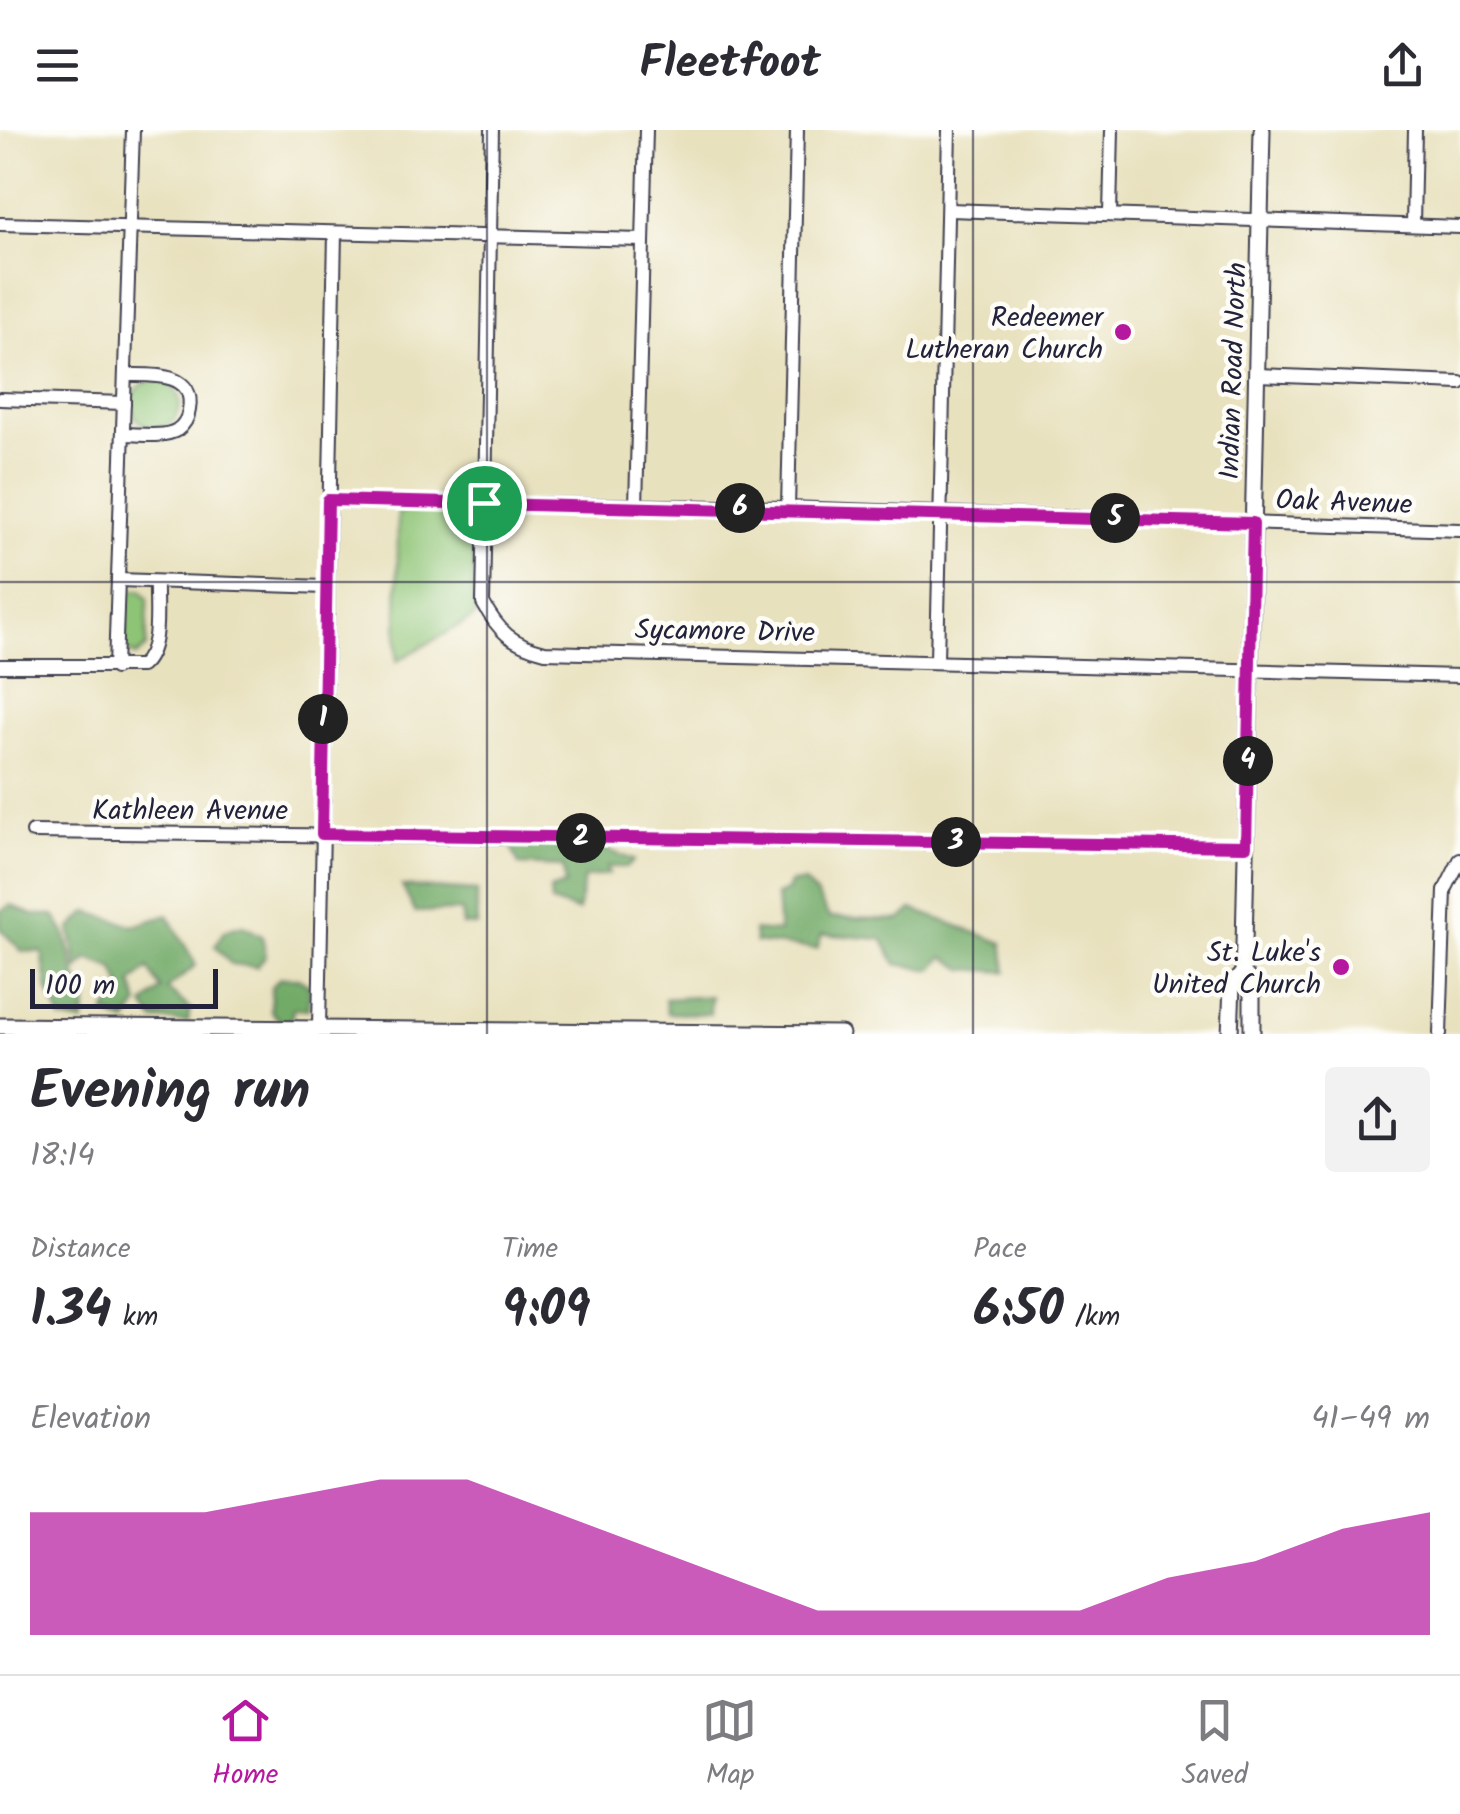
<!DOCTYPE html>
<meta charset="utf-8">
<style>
:root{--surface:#fff;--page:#f2f2f3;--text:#2b2b33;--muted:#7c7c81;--line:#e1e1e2;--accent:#b5179e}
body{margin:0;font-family:Kalam,sans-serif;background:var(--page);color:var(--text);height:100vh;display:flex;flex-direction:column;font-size:38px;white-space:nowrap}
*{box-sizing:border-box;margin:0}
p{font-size:32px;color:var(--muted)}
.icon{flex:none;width:55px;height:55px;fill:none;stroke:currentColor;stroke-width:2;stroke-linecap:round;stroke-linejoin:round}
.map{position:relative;height:904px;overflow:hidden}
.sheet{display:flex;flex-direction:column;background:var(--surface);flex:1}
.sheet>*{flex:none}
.scale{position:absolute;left:30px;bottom:25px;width:188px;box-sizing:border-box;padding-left:10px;border:5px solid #22223b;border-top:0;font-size:28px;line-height:35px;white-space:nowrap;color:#22223b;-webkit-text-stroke:8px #fdfcf7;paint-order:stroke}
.pin{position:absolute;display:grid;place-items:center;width:85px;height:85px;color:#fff;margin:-42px;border:5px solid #fff;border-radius:50%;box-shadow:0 2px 10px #0007}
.km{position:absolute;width:50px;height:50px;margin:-25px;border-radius:50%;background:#222;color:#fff;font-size:28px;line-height:50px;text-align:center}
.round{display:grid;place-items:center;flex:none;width:105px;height:105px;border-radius:10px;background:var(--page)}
.overview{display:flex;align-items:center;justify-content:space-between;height:170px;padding:0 30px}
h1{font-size:55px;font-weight:700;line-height:75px}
.metrics{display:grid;grid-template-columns:repeat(3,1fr);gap:15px;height:170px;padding:10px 30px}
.metrics div{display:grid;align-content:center}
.metrics b{font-size:50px;font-weight:700}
.metrics small{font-size:28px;font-weight:400}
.metrics p{font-size:28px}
.chart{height:280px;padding:20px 30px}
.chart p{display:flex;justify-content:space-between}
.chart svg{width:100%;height:180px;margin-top:10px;fill:var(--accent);opacity:.7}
header{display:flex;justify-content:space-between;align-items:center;height:130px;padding:0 30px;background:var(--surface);font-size:45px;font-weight:700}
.tabs{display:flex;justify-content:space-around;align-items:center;height:140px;border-top:2px solid var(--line);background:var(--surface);font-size:28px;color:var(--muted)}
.tabs a{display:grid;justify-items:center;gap:5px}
.tabs .selected{color:var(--accent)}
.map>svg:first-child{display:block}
</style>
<header><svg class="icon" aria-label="menu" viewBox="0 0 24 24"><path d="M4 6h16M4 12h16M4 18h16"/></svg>Fleetfoot<svg class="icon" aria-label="share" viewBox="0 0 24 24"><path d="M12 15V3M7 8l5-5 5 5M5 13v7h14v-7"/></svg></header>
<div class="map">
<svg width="1460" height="904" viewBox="0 0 1460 904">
<rect width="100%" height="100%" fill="#fdfcf7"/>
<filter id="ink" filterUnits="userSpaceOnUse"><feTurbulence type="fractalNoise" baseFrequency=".01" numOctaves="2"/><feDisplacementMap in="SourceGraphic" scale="20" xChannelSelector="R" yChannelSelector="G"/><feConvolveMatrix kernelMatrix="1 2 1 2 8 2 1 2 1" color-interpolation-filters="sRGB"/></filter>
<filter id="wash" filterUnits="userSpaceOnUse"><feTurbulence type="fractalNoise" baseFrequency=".0048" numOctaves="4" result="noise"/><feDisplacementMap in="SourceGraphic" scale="40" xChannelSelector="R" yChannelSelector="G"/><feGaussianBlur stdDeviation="2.25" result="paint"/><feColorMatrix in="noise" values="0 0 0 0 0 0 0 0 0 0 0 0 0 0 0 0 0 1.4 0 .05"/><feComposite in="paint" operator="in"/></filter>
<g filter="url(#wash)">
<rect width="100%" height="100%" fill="#e8e1be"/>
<g fill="#8ec476" stroke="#587358" stroke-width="2.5">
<circle cx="156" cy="274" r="24"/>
<path d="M398,382C422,382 456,376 473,393V469L478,485L397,531Z"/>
<polygon points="141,460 148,469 146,517 136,526 124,518 125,468 129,461"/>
</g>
<g fill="#72aa67" stroke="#4a6651" stroke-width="2.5">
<polygon points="508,710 600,717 634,730 628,737 607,737 609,744 584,748 578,781 551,772 550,760 565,755 563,737 519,735"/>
<polygon points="804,752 817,765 829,787 900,790 912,779 1003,813 1007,842 964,839 944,827 932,840 896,834 882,809 822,804 817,819 755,812 754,800 779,802 776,765 787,761 790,753"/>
<polygon points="402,756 477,761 477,796 463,795 461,781 415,782"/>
<polygon points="11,775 33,785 54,785 65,803 80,860 89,865 83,893 61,889 48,861 42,822 22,821 0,799 0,781"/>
<polygon points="88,782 134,796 168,785 196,835 167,859 190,878 188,892 154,890 144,875 161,859 148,838 132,853 139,874 126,893 105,883 122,857 113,838 87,829 78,840 70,799"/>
<polygon points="242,795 262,806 266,825 257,837 231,834 215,816 224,801"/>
<polygon points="280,848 299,848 310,856 308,879 293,879 292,890 282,892 271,882 271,857"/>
<polygon points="711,866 710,884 667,883 665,869"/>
</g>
</g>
<g filter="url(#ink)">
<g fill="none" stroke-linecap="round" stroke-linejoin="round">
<defs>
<g id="minor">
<path d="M492,0L483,473C499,502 512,514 545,522L1460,546"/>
<polyline points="949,80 1460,97"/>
<polyline points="1110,84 1112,0"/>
<polyline points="0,94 643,110"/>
<polyline points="1413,94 1415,0"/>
<polyline points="1257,245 1460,253"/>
<polyline points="0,269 124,273"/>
<path d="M123,304C139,304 164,308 177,300C184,295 188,288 189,280C196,241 150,245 126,245"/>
<polyline points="327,371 788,378 1460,400"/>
<polyline points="636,376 646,0"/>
<polyline points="788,378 797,0"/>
<polyline points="118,450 326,457"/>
<polyline points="937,530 949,0"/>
<path d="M0,536H141C162,519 155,476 156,452"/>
<polyline points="115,538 133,0"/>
<polyline points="33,702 1246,716"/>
<polyline points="319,897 335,103"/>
<polyline points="1440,904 1445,760 1460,730"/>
</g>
<g id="major">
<polyline points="0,896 841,904"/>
<polyline points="1230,904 1232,855 1243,843"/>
<polyline points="1252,904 1252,853 1243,843 1244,815 1262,0"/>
</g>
</defs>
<use href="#minor" stroke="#403f4f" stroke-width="16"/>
<use href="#major" stroke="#403f4f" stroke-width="19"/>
<use href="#minor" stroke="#fff" stroke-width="12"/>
<use href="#major" stroke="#fff" stroke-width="15"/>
</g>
</g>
<g fill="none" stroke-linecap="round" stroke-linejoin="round" filter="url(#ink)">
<defs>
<polygon id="route" points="328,370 1253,393 1246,716 322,704"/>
</defs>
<use href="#route" stroke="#fff" stroke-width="20"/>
<use href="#route" stroke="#b5179e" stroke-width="12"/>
</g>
<path fill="none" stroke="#22223b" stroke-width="2.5" stroke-opacity="0.55" d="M487,0V904M973,0V904M0,452H1460"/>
<g fill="#b5179e" stroke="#fdfcf7" stroke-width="4">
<circle cx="1123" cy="202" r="10"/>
<circle cx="1341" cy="837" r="10"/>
</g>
<g text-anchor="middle" stroke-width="9" stroke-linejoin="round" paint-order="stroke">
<g font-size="28" fill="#22223b" stroke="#fdfcf7" text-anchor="end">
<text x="1103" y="196">Redeemer<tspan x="1103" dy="32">Lutheran Church</tspan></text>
<text x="1321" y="831">St. Luke's<tspan x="1321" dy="32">United Church</tspan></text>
</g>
<g font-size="28" fill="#22223b" stroke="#fdfcf7">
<text transform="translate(1232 241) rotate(-88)" y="10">Indian Road North</text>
<text transform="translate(1344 371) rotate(2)" y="10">Oak Avenue</text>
<text transform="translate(725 500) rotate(1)" y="10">Sycamore Drive</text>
<text x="190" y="689">Kathleen Avenue</text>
</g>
</g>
</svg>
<div class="scale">100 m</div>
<div class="pin" style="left:484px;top:373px;background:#1e9e55"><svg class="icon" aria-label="arrive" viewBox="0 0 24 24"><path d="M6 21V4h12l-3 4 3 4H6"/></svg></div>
<b class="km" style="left:323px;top:589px">1</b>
<b class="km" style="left:581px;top:708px">2</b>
<b class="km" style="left:956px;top:712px">3</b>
<b class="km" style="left:1248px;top:631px">4</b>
<b class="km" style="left:1115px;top:388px">5</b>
<b class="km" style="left:740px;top:378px">6</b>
</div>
<section class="sheet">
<div class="overview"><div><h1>Evening run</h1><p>18:14</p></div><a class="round"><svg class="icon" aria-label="share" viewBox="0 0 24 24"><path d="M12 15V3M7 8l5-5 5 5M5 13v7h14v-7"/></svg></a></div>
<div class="metrics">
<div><p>Distance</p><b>1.34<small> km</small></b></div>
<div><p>Time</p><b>9:09</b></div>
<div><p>Pace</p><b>6:50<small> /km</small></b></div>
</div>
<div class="chart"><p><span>Elevation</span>41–49 m</p>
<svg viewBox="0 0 160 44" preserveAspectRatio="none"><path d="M0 44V14L10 14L20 14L30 10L40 6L50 6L60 14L70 22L80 30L90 38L100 38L110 38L120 38L130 30L140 26L150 18L160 14V44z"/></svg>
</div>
</section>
<nav class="tabs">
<a class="selected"><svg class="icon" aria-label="home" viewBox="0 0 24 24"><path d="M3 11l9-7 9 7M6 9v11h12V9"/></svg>Home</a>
<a><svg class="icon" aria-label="map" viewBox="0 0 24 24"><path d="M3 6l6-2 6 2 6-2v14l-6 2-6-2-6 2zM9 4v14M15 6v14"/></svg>Map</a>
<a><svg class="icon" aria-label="saved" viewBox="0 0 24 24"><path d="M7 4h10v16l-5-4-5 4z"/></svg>Saved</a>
</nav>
